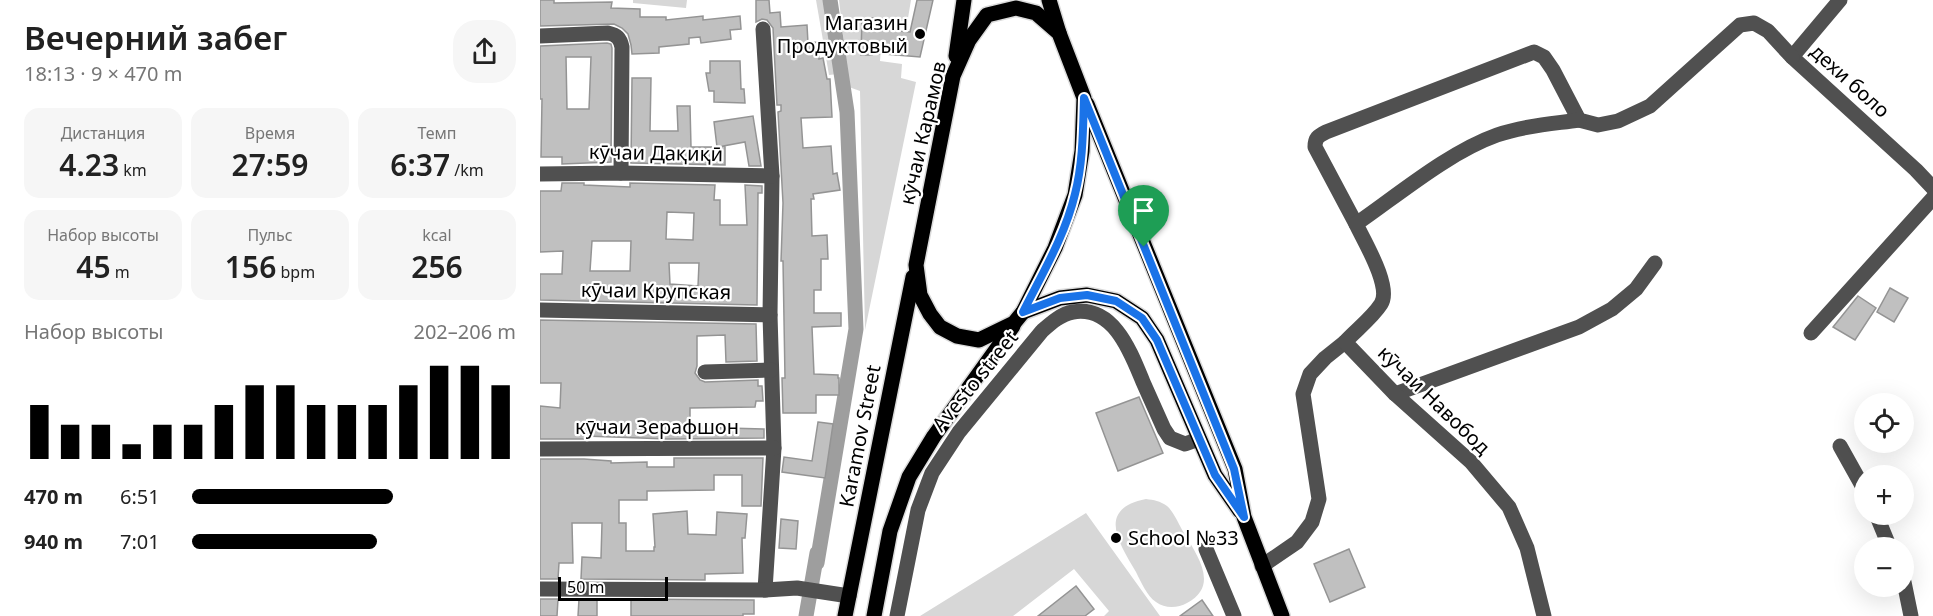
<!DOCTYPE html>
<html lang="ru">
<meta charset="utf-8">
<style>
:root{--surface:#fff;--page:#f6f6f6;--text:#222;--muted:#767676;--accent:#000}
body{margin:0;font-family:"Noto Sans",sans-serif;background:var(--page);color:var(--text);height:100vh;display:flex;flex-direction:column;font-size:22px;white-space:nowrap}
*{box-sizing:border-box;margin:0}
p{font-size:20px;color:var(--muted)}
.icon{flex:none;width:33px;height:33px;fill:none;stroke:currentColor;stroke-width:2;stroke-linecap:round;stroke-linejoin:round}
.map{position:relative;flex:1;overflow:hidden}
.sheet{display:flex;flex-direction:column;background:var(--surface);width:540px}
.sheet>*{flex:none}
.buttons{position:absolute;left:1314px;top:393px;display:grid;gap:12px}
.buttons a{display:grid;place-items:center;width:60px;height:60px;border-radius:50%;background:var(--surface);box-shadow:0 6px 24px #0002;font-size:30px}
.scale{position:absolute;left:18px;bottom:15px;width:110px;box-sizing:border-box;padding-left:6px;border:3px solid #000;border-top:0;font-size:16px;line-height:21px;white-space:nowrap;color:#000;-webkit-text-stroke:4px #fff;paint-order:stroke}
.pin{position:absolute;display:grid;place-items:center;width:51px;height:51px;color:#fff;margin:-62px -26px;border-radius:50% 50% 50% 0;rotate:-45deg;box-shadow:0 0 6px #0007}
.pin .icon{rotate:45deg}
.round{display:grid;place-items:center;flex:none;width:63px;height:63px;border-radius:24px;background:var(--page)}
.headline{display:flex;align-items:center;justify-content:space-between;height:102px;padding:0 24px}
h1{font-size:33px;font-weight:600;line-height:45px}
.stats{display:grid;grid-template-columns:repeat(3,1fr);gap:9px;height:102px;padding:6px 24px}
.stats div{display:grid;align-content:center;border-radius:15px;background:var(--page);text-align:center}
.stats b{font-size:30px;font-weight:600}
.stats small{font-size:16px;font-weight:400}
.stats p{font-size:16px}
.chart{height:168px;padding:12px 24px}
.chart p{display:flex;justify-content:space-between}
.chart svg{width:100%;height:108px;margin-top:6px;stroke:var(--accent);stroke-width:6}
ul{padding:0 24px;list-style:none;font-size:20px}
li{display:grid;grid-template-columns:96px 72px 1fr;align-items:center;height:45px}
li i{height:15px;border-radius:8px;background:var(--accent)}
main{display:flex;flex:1;min-height:0}
.map>svg:first-child{display:block}
</style>
<main>
<section class="sheet">
<div class="headline"><div><h1>Вечерний забег</h1><p>18:13 · 9 × 470 m</p></div><a class="round"><svg class="icon" aria-label="share" viewBox="0 0 24 24"><path d="M12 15V3M7 8l5-5 5 5M5 13v7h14v-7"/></svg></a></div>
<div class="stats">
<div><p>Дистанция</p><b>4.23<small> km</small></b></div>
<div><p>Время</p><b>27:59</b></div>
<div><p>Темп</p><b>6:37<small> /km</small></b></div>
</div>
<div class="stats">
<div><p>Набор высоты</p><b>45<small> m</small></b></div>
<div><p>Пульс</p><b>156<small> bpm</small></b></div>
<div><p>kcal</p><b>256</b></div>
</div>
<div class="chart"><p><span>Набор высоты</span>202–206 m</p>
<svg viewBox="0 0 160 44" preserveAspectRatio="none"><path d="M5 44V22M15 44V30M25 44V30M35 44V38M45 44V30M55 44V30M65 44V22M75 44V14M85 44V14M95 44V22M105 44V22M115 44V22M125 44V14M135 44V6M145 44V6M155 44V14"/></svg>
</div>
<ul>
<li><b>470 m</b>6:51<i style="width:62%"></i></li>
<li><b>940 m</b>7:01<i style="width:57%"></i></li>
</ul>
</section>
<div class="map">
<svg width="1393" height="616" viewBox="0 0 1393 616">
<rect width="100%" height="100%" fill="#fff"/>
<g fill="#d7d7d7">
<polygon points="93,0 147,0 146,8 93,3"/>
<polygon points="276,0 286,0 298,74 289,75"/>
<polygon points="299,0 371,0 367,24 343,23 340,61 362,64 361,78 376,82 325,330 320,91 309,87"/>
<path d="M606,499C614,500 620,501 627,506C634,512 639,525 644,533C657,555 680,586 647,603C638,608 625,609 616,602C607,596 601,582 596,572C579,543 556,509 606,499Z"/>
<polygon points="546,513 620,616 564,616 569,611 534,569 473,616 380,616"/>
</g>
<g fill="none" stroke-linecap="round" stroke-linejoin="round">
<g stroke="#9e9e9e" stroke-width="15">
<polyline points="277,563 316,329 307,112 290,0"/>
<polyline points="266,616 277,553"/>
</g>
</g>
<g fill="#c0c0c0" stroke="#949494" stroke-width="1.5" fill-rule="evenodd">
<polygon points="0,0 14,0 14,3 72,2 71,8 100,9 100,17 126,17 126,20 163,16 163,20 200,16 201,29 190,30 191,39 161,43 160,37 149,38 149,44 119,47 119,53 92,54 91,45 88,34 82,28 74,24 0,26"/>
<polygon points="216,0 229,0 230,13 240,12 241,27 267,25 268,43 277,42 279,59 283,58 287,79 290,79 292,117 261,118 263,148 291,146 293,174 297,173 300,190 273,194 274,199 271,199 272,236 287,235 288,259 281,259 281,290 274,290 274,313 301,313 301,326 272,327 274,374 298,375 298,378 299,378 299,395 276,395 276,413 243,413 242,378 245,378 243,261 241,261 243,203 238,112 241,111 241,105 237,105 233,28 227,20 222,19 216,22"/>
<polygon points="377,0 393,0 380,57 332,53 332,55 321,55 322,18 333,18 333,29 370,32"/>
<path d="M67,43L71,44L72,48L71,162L22,164V157H1L2,99H0V46ZM26,57H51L49,109H27Z"/>
<polygon points="170,61 200,61 201,89 204,89 205,103 174,102 174,91 169,91 166,73 170,73"/>
<polygon points="92,78 111,78 110,131 138,131 137,106 150,106 151,147 177,147 174,122 213,116 221,166 209,166 205,142 178,147 185,146 185,165 91,163"/>
<path d="M22,183H44V185L90,187V183L175,185L174,200H180V225H207L205,185L222,186V193H218L217,305L0,300V274H22L23,251L0,252V191H21ZM127,212L154,213L153,240L126,239ZM52,241H91L90,271H50ZM129,263H159L158,286L130,284Z"/>
<polygon points="1350,288 1368,298 1354,322 1337,312"/>
<polygon points="1318,296 1336,308 1315,340 1293,327"/>
<polygon points="0,320 216,324 217,361 186,362 185,335 157,336 157,366 155,373 160,380 165,382 218,380 218,386 222,386 223,401 216,401 215,407 150,408 150,427 224,429 224,438 128,439 45,436 45,439 0,439 0,406 20,408 21,383 0,383"/>
<polygon points="599,397 623,453 578,471 556,413"/>
<polygon points="278,422 293,424 285,478 242,472 244,457 272,461"/>
<polygon points="134,458 223,458 221,506 202,506 202,475 174,475 174,490 107,491 107,500 79,500 79,523 86,523 86,551 114,551 114,547 115,547 113,514 147,511 148,534 176,535 177,512 207,514 205,538 202,538 203,573 165,574 165,580 41,579 42,557 61,558 62,523 32,523 33,563 19,563 18,579 0,579 0,459 44,459 71,461 71,463 107,462 107,467 134,467"/>
<polygon points="241,519 258,521 256,549 239,548"/>
<polygon points="809,549 825,587 790,602 774,564"/>
<polygon points="536,586 554,609 545,616 498,616"/>
<polygon points="0,599 18,599 17,616 0,616"/>
<polygon points="39,599 57,599 57,616 38,616"/>
<polygon points="91,599 214,600 214,614 203,614 203,616 91,616"/>
<polygon points="662,600 673,616 640,616"/>
</g>
<g fill="none" stroke-linecap="round" stroke-linejoin="round">
<defs>
<g id="major">
<polyline points="509,0 519,33"/>
<polygon points="476,8 496,13 519,33 544,98 542,151 535,195 515,248 483,312 474,323 439,340 417,336 400,327 390,314 380,295 376,265 413,76 429,40 447,15"/>
<polyline points="416,56 424,0"/>
<polyline points="547,104 695,469 704,517 742,616"/>
<polyline points="483,312 520,298 547,295 576,301 602,318 617,340 675,475 700,511"/>
<polyline points="305,616 373,277"/>
<polyline points="334,616 350,531 369,477 394,436 473,326"/>
</g>
</defs>
<use href="#major" stroke="#dbdbdb" stroke-width="18"/>
<g stroke="#505050" stroke-width="15">
<polyline points="1300,0 1252,57 1376,170 1393,188"/>
<polyline points="223,29 232,176 230,315 234,448 225,590"/>
<path d="M0,36L68,33C77,35 80,38 82,47L81,173"/>
<polyline points="0,174 81,173 232,176"/>
<path d="M816,224L775,147C775,138 778,136 786,132L994,52L1004,57L1013,70L1039,120L1058,125L1078,121L1110,106L1200,25L1214,23L1228,31L1252,57"/>
<polyline points="0,310 230,315"/>
<polyline points="1271,333 1393,198"/>
<polyline points="165,372 231,370"/>
<polyline points="855,394 1039,327 1072,309 1096,289 1115,263"/>
<polyline points="1300,446 1324,489"/>
<polyline points="0,449 234,448"/>
<polyline points="1336,514 1350,548"/>
<polyline points="666,549 694,616"/>
<polyline points="722,566 757,542 772,522 779,499 763,394 770,374 785,358 805,342"/>
<polyline points="1364,582 1371,616"/>
<polyline points="0,589 225,590 257,588 309,596"/>
<path d="M357,616L378,510L392,473L419,432L502,331C511,323 521,314 533,312C574,305 591,353 603,382C610,398 617,413 624,429L630,438L645,444L659,439"/>
<path d="M1004,616L987,548L969,507L931,462L855,394L805,342C816,330 832,318 841,304C852,287 824,241 816,224C858,195 909,152 957,135C983,126 1011,124 1039,120"/>
</g>
<use href="#major" stroke="#000" stroke-width="15"/>
</g>
<g fill="none" stroke-linecap="round" stroke-linejoin="round">
<defs>
<path id="route" d="M544,98L694,469L704,517L675,475L617,340L602,318L576,301L547,295L520,298L483,312C502,274 525,236 535,194C543,163 543,130 544,98Z"/>
</defs>
<use href="#route" stroke="#fff" stroke-width="12"/>
<use href="#route" stroke="#1a73e8" stroke-width="8"/>
</g>
<g fill="#000" stroke="#fff" stroke-width="2">
<circle cx="380" cy="34" r="6"/>
<circle cx="576" cy="538" r="6"/>
</g>
<g text-anchor="middle" stroke-width="4.5" stroke-linejoin="round" paint-order="stroke">
<g font-size="20" fill="#000" stroke="#fff" text-anchor="end">
<text x="368" y="30">Магазин<tspan x="368" dy="23">Продуктовый</tspan></text>
<text x="588" y="545" text-anchor="start">School №33</text>
</g>
<g font-size="20" fill="#000" stroke="#fff">
<text transform="translate(1310 81) rotate(42)" y="7">дехи боло</text>
<text transform="translate(383 133) rotate(-77)" y="7">кӯчаи Карамов</text>
<text transform="translate(116 153) rotate(1)" y="7">кӯчаи Дақиқӣ</text>
<text transform="translate(116 291) rotate(1)" y="7">кӯчаи Крупская</text>
<text transform="translate(435 381) rotate(-51)" y="7">Avesto street</text>
<text transform="translate(894 400) rotate(44)" y="7">кӯчаи Навобод</text>
<text x="117" y="434">кӯчаи Зерафшон</text>
<text transform="translate(320 436) rotate(-79)" y="7">Karamov Street</text>
</g>
</g>
</svg>
<div class="buttons">
<a><svg class="icon" aria-label="locate" viewBox="0 0 24 24"><circle cx="12" cy="12" r="6"/><path d="M12 2v4M12 18v4M2 12h4M18 12h4"/></svg></a>
<a>+</a>
<a>−</a>
</div>
<div class="scale">50 m</div>
<div class="pin" style="left:604px;top:247px;background:#1e9e55"><svg class="icon" aria-label="arrive" viewBox="0 0 24 24"><path d="M6 21V4h12l-3 4 3 4H6"/></svg></div>
</div>
</main>
